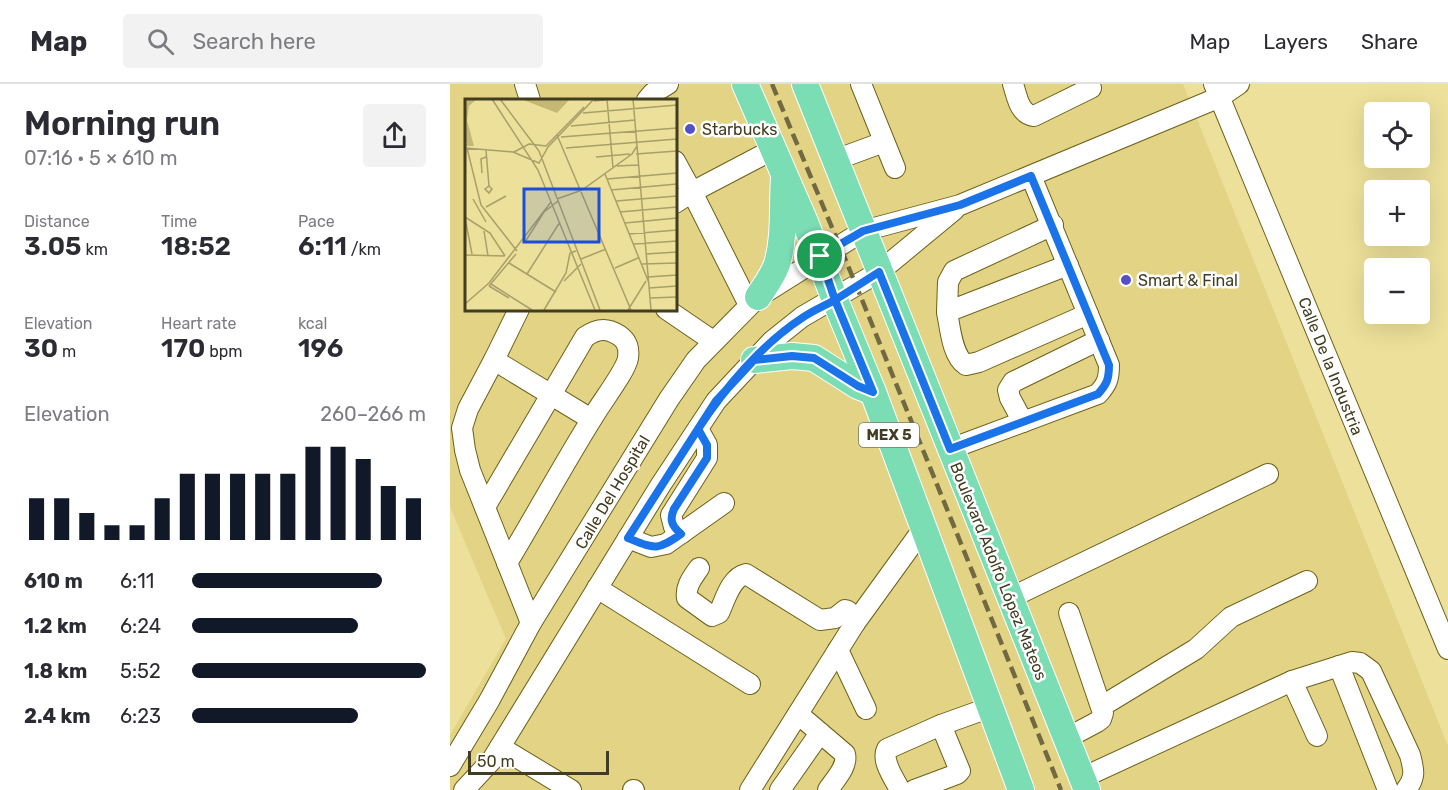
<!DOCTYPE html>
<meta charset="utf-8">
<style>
:root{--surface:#fff;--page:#f2f2f3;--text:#2b2b33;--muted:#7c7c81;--line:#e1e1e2;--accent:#111827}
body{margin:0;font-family:Rubik,sans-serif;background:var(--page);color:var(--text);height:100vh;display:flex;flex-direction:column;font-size:22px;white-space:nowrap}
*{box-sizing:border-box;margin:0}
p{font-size:20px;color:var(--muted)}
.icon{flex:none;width:33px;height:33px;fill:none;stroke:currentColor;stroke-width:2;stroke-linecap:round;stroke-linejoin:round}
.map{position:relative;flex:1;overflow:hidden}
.side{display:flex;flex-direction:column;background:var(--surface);width:450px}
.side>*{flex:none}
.buttons{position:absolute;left:914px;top:18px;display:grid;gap:12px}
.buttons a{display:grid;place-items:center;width:66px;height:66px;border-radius:6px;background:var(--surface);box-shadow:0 6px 24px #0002;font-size:30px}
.scale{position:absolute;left:18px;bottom:15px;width:141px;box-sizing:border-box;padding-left:6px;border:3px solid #423d20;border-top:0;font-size:16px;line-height:21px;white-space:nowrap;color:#423d20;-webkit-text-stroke:4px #fff;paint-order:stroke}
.pin{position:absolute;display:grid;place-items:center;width:51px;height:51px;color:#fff;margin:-26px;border:3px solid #fff;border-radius:50%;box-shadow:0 2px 6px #0007}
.round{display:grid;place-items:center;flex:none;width:63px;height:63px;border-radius:6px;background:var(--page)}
.summary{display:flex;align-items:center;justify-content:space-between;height:102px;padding:0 24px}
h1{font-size:33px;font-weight:600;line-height:45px}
.metrics{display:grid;grid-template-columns:repeat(3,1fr);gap:9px;height:102px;padding:6px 24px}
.metrics div{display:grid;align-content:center}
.metrics b{font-size:26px;font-weight:600}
.metrics small{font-size:16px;font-weight:400}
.metrics p{font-size:16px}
.chart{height:168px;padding:12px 24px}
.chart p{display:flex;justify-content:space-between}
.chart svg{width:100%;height:108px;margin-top:6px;stroke:var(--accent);stroke-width:6}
ul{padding:0 24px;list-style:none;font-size:20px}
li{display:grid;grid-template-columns:96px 72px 1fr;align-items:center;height:45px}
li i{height:15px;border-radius:8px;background:var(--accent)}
header{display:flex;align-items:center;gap:36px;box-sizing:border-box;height:84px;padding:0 30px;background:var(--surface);border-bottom:2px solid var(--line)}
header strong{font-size:28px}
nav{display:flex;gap:33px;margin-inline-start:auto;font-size:21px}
.search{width:420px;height:54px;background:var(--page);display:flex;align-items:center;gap:15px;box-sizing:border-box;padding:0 21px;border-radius:6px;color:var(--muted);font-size:22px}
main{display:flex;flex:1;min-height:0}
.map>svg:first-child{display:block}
</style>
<header>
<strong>Map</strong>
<div class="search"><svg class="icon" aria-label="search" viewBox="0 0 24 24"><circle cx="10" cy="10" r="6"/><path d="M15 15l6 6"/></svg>Search here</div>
<nav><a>Map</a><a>Layers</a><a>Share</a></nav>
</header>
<main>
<section class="side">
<div class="summary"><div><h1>Morning run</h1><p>07:16 · 5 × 610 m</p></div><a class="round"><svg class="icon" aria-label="share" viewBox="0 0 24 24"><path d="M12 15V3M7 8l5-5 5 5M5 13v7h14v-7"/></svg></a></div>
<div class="metrics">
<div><p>Distance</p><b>3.05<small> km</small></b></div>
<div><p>Time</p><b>18:52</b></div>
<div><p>Pace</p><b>6:11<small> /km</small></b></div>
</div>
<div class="metrics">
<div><p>Elevation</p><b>30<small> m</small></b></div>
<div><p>Heart rate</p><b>170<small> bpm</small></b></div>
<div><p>kcal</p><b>196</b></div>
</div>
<div class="chart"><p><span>Elevation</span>260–266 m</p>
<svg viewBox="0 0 160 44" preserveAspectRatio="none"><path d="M5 44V27M15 44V27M25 44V33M35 44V38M45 44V38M55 44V27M65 44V17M75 44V17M85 44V17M95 44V17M105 44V17M115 44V6M125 44V6M135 44V11M145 44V22M155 44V27"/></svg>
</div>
<ul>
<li><b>610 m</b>6:11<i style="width:81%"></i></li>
<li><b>1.2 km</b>6:24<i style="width:71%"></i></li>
<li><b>1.8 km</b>5:52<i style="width:100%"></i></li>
<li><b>2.4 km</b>6:23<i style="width:71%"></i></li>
</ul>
</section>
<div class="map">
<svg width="998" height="706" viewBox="0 0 998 706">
<rect width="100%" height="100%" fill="#ede09a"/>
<path fill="#e2d385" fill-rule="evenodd" d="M0,0H733L998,662V706H0V651L56,555L0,423ZM16,16H225V225H16Z"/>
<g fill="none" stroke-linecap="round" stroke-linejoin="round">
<defs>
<g id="minor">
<polyline points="75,0 80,16"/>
<polyline points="411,0 445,84"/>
<path d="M563,0C567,12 569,30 584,32L641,4"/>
<polyline points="764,0 998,565"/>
<polyline points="197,16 203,9 218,0"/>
<polyline points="385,76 434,58"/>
<polyline points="225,77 242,108 324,65"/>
<polyline points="225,119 242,108 299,221"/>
<polyline points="603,141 504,187 498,198 497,228 618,181"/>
<polyline points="69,225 44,276 18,325 12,344 15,366 20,386 81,539"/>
<polyline points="216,225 263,257"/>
<path d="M497,228C500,243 502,272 516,281L529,278L638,230"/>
<polyline points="44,276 141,335"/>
<polyline points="573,338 560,314 558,306 563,298 649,256"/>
<path d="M500,365L648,310C657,300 659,295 659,281L581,92"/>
<path d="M35,423L135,253C142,248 151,244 160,247C174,252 180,260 178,274C176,287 150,320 143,333C113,381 86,431 57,479"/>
<polyline points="232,449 224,443 221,431 257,374 257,361 248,345"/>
<polyline points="178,454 201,463 216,460 274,419"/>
<path d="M249,484C243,493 235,502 237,514L262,532L269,529C275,516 281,493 296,490L370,536L385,534L395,526L398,527L405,539"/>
<polyline points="147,504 300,600"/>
<polyline points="560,514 818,390"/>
<polyline points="388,566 416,625"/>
<polyline points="889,582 938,706"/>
<polyline points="842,597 867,652"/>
<polyline points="652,622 746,565 781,533 857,497"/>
<path d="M348,630L395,670C398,683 385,695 378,706"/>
<polyline points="617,654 647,638 651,635 653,629 619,529"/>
<polyline points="50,663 121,706"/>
<polyline points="0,682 39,617 81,539 219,315 246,276 308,213 413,147 510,121 770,13 789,0"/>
<path d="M632,694L842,597L902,578L910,579L921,587L960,671C964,686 966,693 956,706"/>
<polyline points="14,706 42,676 210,402 266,317 322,257 352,233 429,188 504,126"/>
<polyline points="183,706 184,706"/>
<polyline points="300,706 405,539 473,445"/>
<polyline points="330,706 370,649"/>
<path d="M450,706C444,694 431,677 437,665L491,641L541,623"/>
<polyline points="464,706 507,690 510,687 491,641"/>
</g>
<g id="major">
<polyline points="295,0 355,138 385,216 423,308 571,706"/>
<polyline points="355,0 637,706"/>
<path d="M308,213C315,202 323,192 327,180C335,153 332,122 334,94"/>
<polyline points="304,276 342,272 364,274 408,302 423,308"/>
</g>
</defs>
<use href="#minor" stroke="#6e611a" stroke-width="22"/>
<use href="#major" stroke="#fff" stroke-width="28"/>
<use href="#minor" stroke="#fff" stroke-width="20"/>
<use href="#major" stroke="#7addb4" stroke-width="26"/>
<polyline stroke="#716941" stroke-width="4.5" stroke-dasharray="12 6" stroke-linecap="butt" points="322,0 406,201 611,706"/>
</g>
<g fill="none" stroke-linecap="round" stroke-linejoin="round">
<defs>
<path id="route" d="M370,172L385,216C374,222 362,227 352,234C312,260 274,305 248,345L257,361V374L224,425C219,436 222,442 231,450C207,467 205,465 178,454L266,317L304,276L342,272L364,274L408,302L423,308L385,216L429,188L500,365L648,310C657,300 659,295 659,281L581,92L510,121L413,147L370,172"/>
</defs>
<use href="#route" stroke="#fff" stroke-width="12"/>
<use href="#route" stroke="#1a73e8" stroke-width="8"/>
</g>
<g fill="#5351c8" stroke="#fff" stroke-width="2">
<circle cx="240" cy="45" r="6"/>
<circle cx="676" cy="196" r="6"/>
</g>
<g text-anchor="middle" stroke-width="5" stroke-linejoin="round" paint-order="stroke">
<rect fill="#fff" stroke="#7b7763" stroke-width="1.5" x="409" y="339" width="60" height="24" rx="4.5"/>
<g font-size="15" font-weight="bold" fill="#423d20">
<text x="439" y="356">MEX 5</text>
</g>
<g font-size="16" fill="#423d20" stroke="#fff" text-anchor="start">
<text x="252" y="51">Starbucks</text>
<text x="688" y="202">Smart &amp; Final</text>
</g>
<g font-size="16" fill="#423d20" stroke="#fff">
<text transform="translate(881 282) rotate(68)" y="6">Calle De la Industria</text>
<text transform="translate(162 408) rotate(-59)" y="6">Calle Del Hospital</text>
<text transform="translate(549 487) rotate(68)" y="6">Boulevard Adolfo López Mateos</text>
</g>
</g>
<g transform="translate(15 15)">
<rect width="212" height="212" fill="#ede09a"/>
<path d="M0,0H12L4,7L2,21L9,47H0ZM56,0H105L92,14Z" fill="#c5b875"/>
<path fill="none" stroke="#a99f69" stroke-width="1.5" d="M27,0L73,71L130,211M35,0L74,52L135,211M142,0L148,69M168,0L186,211M129,2L148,0M118,14L212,6M106,27L170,21M92,36L166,211M96,38L212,29M0,49L48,53L74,64L83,48L129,0M2,49L16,106L52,152M101,49L212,40M21,51L24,87L27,90L24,94L20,90L24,87M49,53L64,45L81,47L119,8M171,55L212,52M131,58L165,55M152,67L173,66M17,74L16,60L21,58M140,75L184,184M142,80L212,74M146,91L212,85M8,100L21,123M92,100L117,91L167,55L172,47M151,102L212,97M21,108L41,97M155,113L212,108M0,118L25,134L40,157M0,119L7,155M160,124L212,119M19,132L23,157M164,135L212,131M60,143L79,113L93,102M169,145L212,142M181,155L212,153M0,156L40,157M116,160L141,150M44,164L91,193M177,165L212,164M150,169L173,159M62,175L95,123M183,178L212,176M99,182L116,165M26,185L67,211M24,187L51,155M24,187L44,199M184,189L212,187M185,199L212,198M0,205L24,184L86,103M79,211L101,174L105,154L111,152M163,211L181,182"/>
<path fill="#1d4ed8" fill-opacity="0.15" stroke="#1d4ed8" stroke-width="3" d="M59,90H134V143H59Z"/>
<rect width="212" height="212" fill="none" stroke="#423d20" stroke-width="3"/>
</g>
</svg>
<div class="buttons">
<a><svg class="icon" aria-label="locate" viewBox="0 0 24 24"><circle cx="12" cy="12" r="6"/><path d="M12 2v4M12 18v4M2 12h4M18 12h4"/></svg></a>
<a>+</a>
<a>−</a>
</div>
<div class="scale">50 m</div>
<div class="pin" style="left:370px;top:172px;background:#1e9e55"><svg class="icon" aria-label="arrive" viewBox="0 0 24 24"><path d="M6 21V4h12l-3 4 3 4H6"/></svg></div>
</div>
</main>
